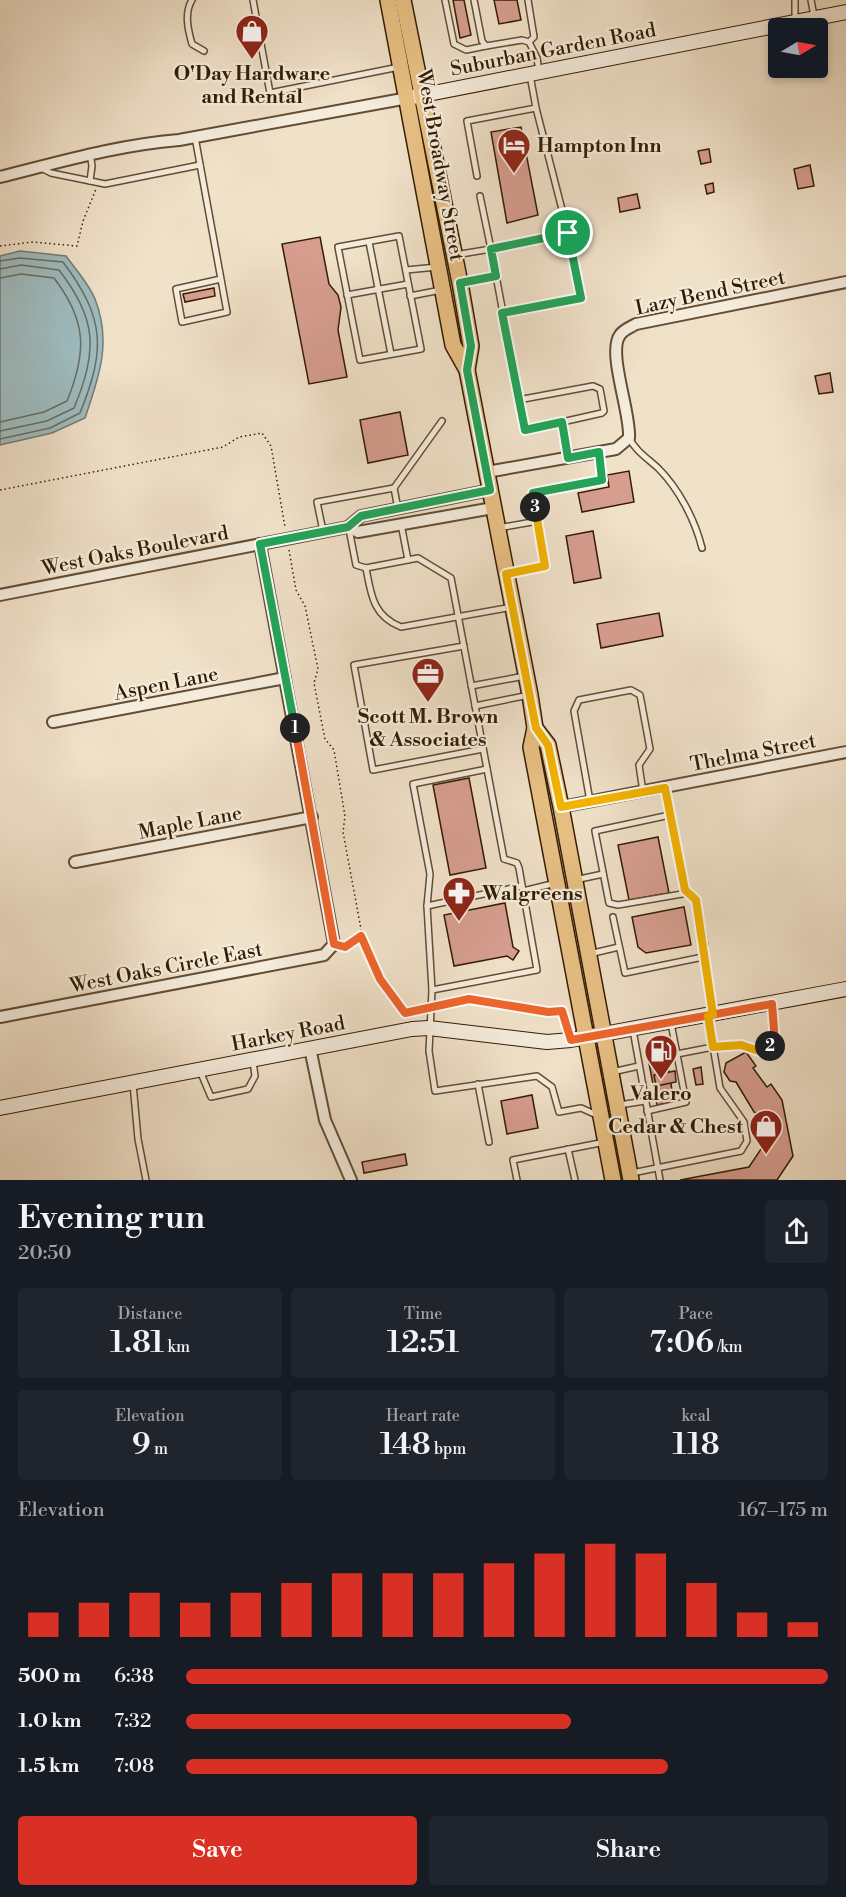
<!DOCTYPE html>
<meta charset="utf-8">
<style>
:root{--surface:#171b24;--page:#20242c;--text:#f1f3f6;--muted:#9ea1a6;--accent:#d93025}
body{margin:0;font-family:"Libre Bodoni",serif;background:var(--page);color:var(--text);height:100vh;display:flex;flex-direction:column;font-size:22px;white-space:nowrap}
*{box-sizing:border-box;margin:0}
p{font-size:20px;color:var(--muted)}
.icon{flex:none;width:33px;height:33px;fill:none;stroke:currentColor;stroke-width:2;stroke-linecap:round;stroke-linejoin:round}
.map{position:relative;height:1180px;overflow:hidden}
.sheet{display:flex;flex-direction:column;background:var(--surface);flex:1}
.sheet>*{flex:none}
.needle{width:39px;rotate:80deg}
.controls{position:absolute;left:768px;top:18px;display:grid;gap:12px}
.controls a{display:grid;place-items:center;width:60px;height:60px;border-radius:6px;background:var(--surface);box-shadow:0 3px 9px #0003;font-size:30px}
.pin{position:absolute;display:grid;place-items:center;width:51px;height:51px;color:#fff;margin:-26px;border:3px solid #fff;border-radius:50%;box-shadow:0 2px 6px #0007}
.km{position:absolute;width:30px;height:30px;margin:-15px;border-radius:50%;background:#222;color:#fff;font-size:16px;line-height:30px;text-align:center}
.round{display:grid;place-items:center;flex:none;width:63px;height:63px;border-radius:6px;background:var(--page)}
.head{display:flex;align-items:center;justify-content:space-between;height:102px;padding:0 18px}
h1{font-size:33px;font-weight:600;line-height:45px}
.metrics{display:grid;grid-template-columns:repeat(3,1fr);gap:9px;height:102px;padding:6px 18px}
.metrics div{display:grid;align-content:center;border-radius:6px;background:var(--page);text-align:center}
.metrics b{font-size:30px;font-weight:600}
.metrics small{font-size:16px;font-weight:400}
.metrics p{font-size:16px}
.chart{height:168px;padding:12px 18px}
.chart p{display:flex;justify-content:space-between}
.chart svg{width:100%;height:108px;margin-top:6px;stroke:var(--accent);stroke-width:6}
.button{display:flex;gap:12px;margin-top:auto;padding:12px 18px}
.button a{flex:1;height:69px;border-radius:6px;background:var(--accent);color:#fff;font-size:24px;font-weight:600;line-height:69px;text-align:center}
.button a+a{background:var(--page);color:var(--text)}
ul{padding:0 18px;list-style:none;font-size:20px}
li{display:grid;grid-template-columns:96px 72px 1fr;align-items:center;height:45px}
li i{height:15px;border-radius:8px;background:var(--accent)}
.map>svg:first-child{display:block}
</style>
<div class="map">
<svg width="846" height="1180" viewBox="0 0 846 1180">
<rect width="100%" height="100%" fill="#f0e1c9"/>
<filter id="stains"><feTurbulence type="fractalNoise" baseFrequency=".00333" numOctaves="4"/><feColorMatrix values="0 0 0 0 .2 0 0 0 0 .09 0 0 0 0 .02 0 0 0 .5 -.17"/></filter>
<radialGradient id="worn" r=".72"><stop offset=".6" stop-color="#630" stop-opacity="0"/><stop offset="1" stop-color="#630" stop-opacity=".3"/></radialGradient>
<path fill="#9ebbbf" stroke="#737b73" stroke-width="1.5" d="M20,251L66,256C76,270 89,284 95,299C112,342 99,377 85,418L52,433L0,445V256Z"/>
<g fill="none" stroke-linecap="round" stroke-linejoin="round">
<g stroke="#686c60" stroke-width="1.5">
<path d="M0,261L20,258L63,262C105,318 106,349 80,413L50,428L0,439"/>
<path d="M0,269L21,265L59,270C97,319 98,350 74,408L47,421L0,431"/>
<path d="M0,278L21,274L54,278C87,321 87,352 67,401L44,412L0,422"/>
</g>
</g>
<g fill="#d79e90" stroke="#331c02" stroke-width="1.5">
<polygon points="453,0 464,0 471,35 460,38"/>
<polygon points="494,0 517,0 521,20 499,24"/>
<polygon points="521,127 538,215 507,223 491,132"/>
<polygon points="709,149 711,162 701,164 698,151"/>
<polygon points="810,165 814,186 798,189 794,169"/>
<polygon points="713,183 714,192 707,194 705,185"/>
<polygon points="637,194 640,208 620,212 618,198"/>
<polygon points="320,237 329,284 338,295 341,307 338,330 347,377 309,384 282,244"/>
<polygon points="214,288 215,296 185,302 183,294"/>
<polygon points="830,373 833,392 819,394 815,376"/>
<polygon points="400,412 408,455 368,463 360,420"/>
<polygon points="629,471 634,502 582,512 578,493 609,487 607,475"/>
<polygon points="593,531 601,578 574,583 566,536"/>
<polygon points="659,613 663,636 601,648 597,624"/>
<polygon points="469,778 486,868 450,875 433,785"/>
<polygon points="658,837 669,893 629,900 618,845"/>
<polygon points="505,903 513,947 519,951 513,960 507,956 454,966 444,915"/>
<polygon points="684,907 691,945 646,953 638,947 632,917"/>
<polygon points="746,1052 756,1066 753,1068 767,1087 771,1084 782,1100 793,1156 777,1180 680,1180 749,1167 765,1143 760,1115 754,1112 736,1082 730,1081 724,1072 726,1063"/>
<polygon points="666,1055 674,1102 657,1105 648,1058"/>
<polygon points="701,1067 703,1084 696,1085 693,1069"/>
<polygon points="675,1071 676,1082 656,1086 654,1075"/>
<polygon points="532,1095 538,1128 507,1134 501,1101"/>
<polygon points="405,1154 407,1165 364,1173 362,1162"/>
</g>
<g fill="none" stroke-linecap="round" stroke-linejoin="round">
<defs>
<g id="lane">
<path d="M192,0C184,13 188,30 192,44L204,51"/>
<polyline points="253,0 270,93 399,67"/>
<polyline points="445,0 454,44 466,50 486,46"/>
<polyline points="474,0 482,41 486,46 522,40 529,42 537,58 539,72"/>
<polyline points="528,0 534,37 529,42"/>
<polyline points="795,0 795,22"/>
<polyline points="811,0 814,16"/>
<polyline points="195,137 227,312 182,322 176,289 221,279"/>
<polyline points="41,168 51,173 105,184 200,165"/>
<polyline points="477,176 467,121 536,108 530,75"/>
<polyline points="90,181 92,166 90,153"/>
<polyline points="480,196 491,249 568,233 536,108"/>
<polygon points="399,236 421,349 360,360 338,247"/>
<polyline points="369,242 391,354"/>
<polyline points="455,255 491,249 525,430 562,422 568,457"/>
<polyline points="406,270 437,267"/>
<polyline points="462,283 496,276"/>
<polyline points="347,295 408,284"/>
<polyline points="410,296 441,290"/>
<polyline points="502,313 581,298 568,233"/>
<polyline points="518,400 593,386 600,389 604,411 602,413 562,422"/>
<path d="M629,438C636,451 647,458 658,468C679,489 695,520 702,548"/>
<polyline points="398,509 394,488 442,421"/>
<polyline points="401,524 408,560"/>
<polyline points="498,528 538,521"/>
<polyline points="349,529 356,565 366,568 418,558 451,578 504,859 517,863 519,868 537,970 432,990"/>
<polyline points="323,531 317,502 394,488"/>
<path d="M366,568C371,595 373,616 401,627L512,607"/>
<polyline points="507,574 545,566 533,493 602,480 599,452"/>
<polyline points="464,646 354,665 373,770 483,749"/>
<polyline points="471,686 525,676"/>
<polyline points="475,706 529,695"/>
<polyline points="487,769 413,784 430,874 427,906 432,990 429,1051 435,1091 537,1076 552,1087 559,1112 581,1108 599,1116"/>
<polyline points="665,788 685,890 696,900 705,945 703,957 713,1013"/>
<polyline points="590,801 574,711 579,700 631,690 640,695 650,749 639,765 643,792"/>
<polyline points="670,815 595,831 609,903 618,905 688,893"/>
<polyline points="575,880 603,874"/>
<polyline points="523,891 556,883"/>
<polyline points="427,906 522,886"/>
<polyline points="613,917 625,973 703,957"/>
<polyline points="589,954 619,947"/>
<polyline points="633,1030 660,1180"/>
<polyline points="677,1054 713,1047 741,1045 762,1051 775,1042 772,1003"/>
<polyline points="200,1071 211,1097 248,1089 255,1076 253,1061"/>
<polyline points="612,1072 639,1066"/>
<polyline points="133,1084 138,1139 146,1180"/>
<polyline points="478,1084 489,1142"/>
<polyline points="619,1105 645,1101"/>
<polyline points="647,1111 686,1102 671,1023"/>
<polyline points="568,1149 575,1180"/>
<polyline points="632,1173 741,1151 747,1141 744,1122 720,1088 708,1016"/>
<polyline points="517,1180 513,1160 605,1142"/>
</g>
<g id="street">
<path d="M0,177C60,162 117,145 179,140L408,98"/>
<path d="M487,472L616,449L629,438C631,413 607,352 620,335C623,330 631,327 636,324L846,282"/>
<polyline points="348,527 358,532 493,508"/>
<polyline points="0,595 348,527 361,516 490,490"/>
<polyline points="53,722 285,678"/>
<polyline points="561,807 846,752"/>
<polyline points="75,862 312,817"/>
<polyline points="0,1017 324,955 334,944 260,544"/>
<polyline points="310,1048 325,1120 351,1180"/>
</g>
<g id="secondary">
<polyline points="408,98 846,12"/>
<polyline points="0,1108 412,1029 429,1028 547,1042 571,1040 846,989"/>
</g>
<g id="primary">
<polyline points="388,0 453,345 467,370 530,695 535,728 531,747 613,1180"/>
<polyline points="403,0 460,283 471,346 467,370"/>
<polyline points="535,728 548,745 561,807 631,1180"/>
</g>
</defs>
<use href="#lane" stroke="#624d34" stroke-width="8"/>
<use href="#street" stroke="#624d34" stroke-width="14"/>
<use href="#secondary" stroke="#331c02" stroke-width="16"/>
<use href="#primary" stroke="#331c02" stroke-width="18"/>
<g stroke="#331c02" stroke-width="1.5" stroke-dasharray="1.5 3" stroke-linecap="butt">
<polyline points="0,246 33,242 77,246 83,221 96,189"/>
<polyline points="0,490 223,447 239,437 262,433 271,446 285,527"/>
<polyline points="289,550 296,590 305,606 318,669 314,683 325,739 334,750 345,816 343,832 361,929 361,936 343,947"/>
<polyline points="361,937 380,979 405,1013 422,1009"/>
<polyline points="439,1005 469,999 547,1012 562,1011 568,1027"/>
</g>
<use href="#lane" stroke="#f5ecdc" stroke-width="5"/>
<use href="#street" stroke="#f5ecdc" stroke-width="10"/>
<use href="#secondary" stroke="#f5ecdc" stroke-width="14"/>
<use href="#primary" stroke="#e8c084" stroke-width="15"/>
</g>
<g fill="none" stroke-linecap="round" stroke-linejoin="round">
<defs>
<polyline id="split-1" points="295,728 260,544 348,527 361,516 490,490 467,370 471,346 460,283 496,276 491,249 568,233"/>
<polyline id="split-2" points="295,728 334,944 345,947 361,936 380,979 405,1013 469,999 548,1012 562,1011 571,1040 772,1004 775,1042 770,1046"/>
<polyline id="split-3" points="535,507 545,566 506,574 536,728 548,745 561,807 665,788 685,890 696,900 713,1015 708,1016 713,1047 741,1045 762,1052 770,1046"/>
<polyline id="split-4" points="535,507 533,493 602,480 599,452 568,458 562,422 525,430 502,313 581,298 568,233"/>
</defs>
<use href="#split-1" stroke="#fff" stroke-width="12"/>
<use href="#split-2" stroke="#fff" stroke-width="12"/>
<use href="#split-3" stroke="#fff" stroke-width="12"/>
<use href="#split-4" stroke="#fff" stroke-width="12"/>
<use href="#split-1" stroke="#22a559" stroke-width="8"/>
<use href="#split-2" stroke="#f0652b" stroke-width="8"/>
<use href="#split-3" stroke="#f5b400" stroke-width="8"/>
<use href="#split-4" stroke="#22a559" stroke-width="8"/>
</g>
<defs>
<symbol id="shop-pin" viewBox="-11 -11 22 30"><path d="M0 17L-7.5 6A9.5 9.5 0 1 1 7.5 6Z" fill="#8f2418" stroke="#f5ecdc"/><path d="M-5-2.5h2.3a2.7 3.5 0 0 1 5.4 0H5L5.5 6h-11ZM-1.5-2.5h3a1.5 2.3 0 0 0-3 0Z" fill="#fff"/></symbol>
<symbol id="hotel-pin" viewBox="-11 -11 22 30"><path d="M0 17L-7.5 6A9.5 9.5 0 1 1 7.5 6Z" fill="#8f2418" stroke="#f5ecdc"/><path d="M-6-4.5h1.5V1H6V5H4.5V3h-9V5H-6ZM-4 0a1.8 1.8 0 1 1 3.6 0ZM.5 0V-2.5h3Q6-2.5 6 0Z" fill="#fff"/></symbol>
<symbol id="office-pin" viewBox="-11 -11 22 30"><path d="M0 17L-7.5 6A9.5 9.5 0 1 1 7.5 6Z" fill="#8f2418" stroke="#f5ecdc"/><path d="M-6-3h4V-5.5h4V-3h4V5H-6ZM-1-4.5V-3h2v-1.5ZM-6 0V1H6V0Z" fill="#fff"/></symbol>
<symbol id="pharmacy-pin" viewBox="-11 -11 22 30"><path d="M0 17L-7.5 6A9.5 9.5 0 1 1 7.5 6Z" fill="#8f2418" stroke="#f5ecdc"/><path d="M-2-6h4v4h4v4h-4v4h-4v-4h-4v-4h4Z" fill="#fff"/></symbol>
<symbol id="fuel-pin" viewBox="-11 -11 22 30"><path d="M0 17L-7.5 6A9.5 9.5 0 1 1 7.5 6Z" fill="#8f2418" stroke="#f5ecdc"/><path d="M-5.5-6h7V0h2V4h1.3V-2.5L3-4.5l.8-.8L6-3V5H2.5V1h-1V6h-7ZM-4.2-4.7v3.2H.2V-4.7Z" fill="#fff"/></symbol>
</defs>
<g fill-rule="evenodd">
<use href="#shop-pin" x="233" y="12" width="38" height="52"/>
<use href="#hotel-pin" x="495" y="126" width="38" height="52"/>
<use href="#office-pin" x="409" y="655" width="38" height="52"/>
<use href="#pharmacy-pin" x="440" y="874" width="38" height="52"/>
<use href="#fuel-pin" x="642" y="1032" width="38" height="52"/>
<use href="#shop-pin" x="747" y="1107" width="38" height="52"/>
</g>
<g text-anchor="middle" stroke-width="4.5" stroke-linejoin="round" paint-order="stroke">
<g font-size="20" fill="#331c02" stroke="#f5ecdc">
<text transform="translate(553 49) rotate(-11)" y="7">Suburban Garden Road</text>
<text transform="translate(441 165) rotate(80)" y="7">West Broadway Street</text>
<text transform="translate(710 292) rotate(-12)" y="7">Lazy Bend Street</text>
<text transform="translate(135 550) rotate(-11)" y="7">West Oaks Boulevard</text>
<text transform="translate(166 683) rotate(-11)" y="7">Aspen Lane</text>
<text transform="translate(753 752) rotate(-11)" y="7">Thelma Street</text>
<text transform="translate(190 822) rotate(-11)" y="7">Maple Lane</text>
<text transform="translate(166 967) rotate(-11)" y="7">West Oaks Circle East</text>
<text transform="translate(288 1033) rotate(-11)" y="7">Harkey Road</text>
</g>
<g font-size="20" font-weight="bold" fill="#331c02" stroke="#f5ecdc">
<text x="252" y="80">O'Day Hardware<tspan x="252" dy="23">and Rental</tspan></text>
<text x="537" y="152" text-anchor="start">Hampton Inn</text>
<text x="428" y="723">Scott M. Brown<tspan x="428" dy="23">&amp; Associates</tspan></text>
<text x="482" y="900" text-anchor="start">Walgreens</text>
<text x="661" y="1100">Valero</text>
<text x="743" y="1133" text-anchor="end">Cedar &amp; Chest</text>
</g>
</g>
<rect width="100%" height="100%" filter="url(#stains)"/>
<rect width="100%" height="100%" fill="url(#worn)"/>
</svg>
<div class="controls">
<a><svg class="needle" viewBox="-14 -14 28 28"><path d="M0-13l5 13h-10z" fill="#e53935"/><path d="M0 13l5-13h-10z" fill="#9ea1a6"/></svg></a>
</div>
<div class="pin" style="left:568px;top:233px;background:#1e9e55"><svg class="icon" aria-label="arrive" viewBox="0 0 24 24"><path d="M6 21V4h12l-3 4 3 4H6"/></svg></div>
<b class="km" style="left:295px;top:728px">1</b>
<b class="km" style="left:770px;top:1046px">2</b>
<b class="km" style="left:535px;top:507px">3</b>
</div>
<section class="sheet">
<div class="head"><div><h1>Evening run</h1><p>20:50</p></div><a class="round"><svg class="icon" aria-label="share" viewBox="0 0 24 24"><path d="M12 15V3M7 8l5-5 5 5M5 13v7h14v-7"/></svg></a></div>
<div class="metrics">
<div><p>Distance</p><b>1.81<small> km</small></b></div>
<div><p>Time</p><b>12:51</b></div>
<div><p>Pace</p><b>7:06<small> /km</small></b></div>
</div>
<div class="metrics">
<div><p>Elevation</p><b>9<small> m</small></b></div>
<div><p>Heart rate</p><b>148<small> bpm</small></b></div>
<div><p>kcal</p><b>118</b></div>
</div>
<div class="chart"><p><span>Elevation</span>167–175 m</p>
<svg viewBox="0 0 160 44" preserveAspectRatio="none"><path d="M5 44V34M15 44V30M25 44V26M35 44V30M45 44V26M55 44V22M65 44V18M75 44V18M85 44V18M95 44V14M105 44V10M115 44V6M125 44V10M135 44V22M145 44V34M155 44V38"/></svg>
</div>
<ul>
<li><b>500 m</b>6:38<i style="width:100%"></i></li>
<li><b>1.0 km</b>7:32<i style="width:60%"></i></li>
<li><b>1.5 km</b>7:08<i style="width:75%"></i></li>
</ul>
<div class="button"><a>Save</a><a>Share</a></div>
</section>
